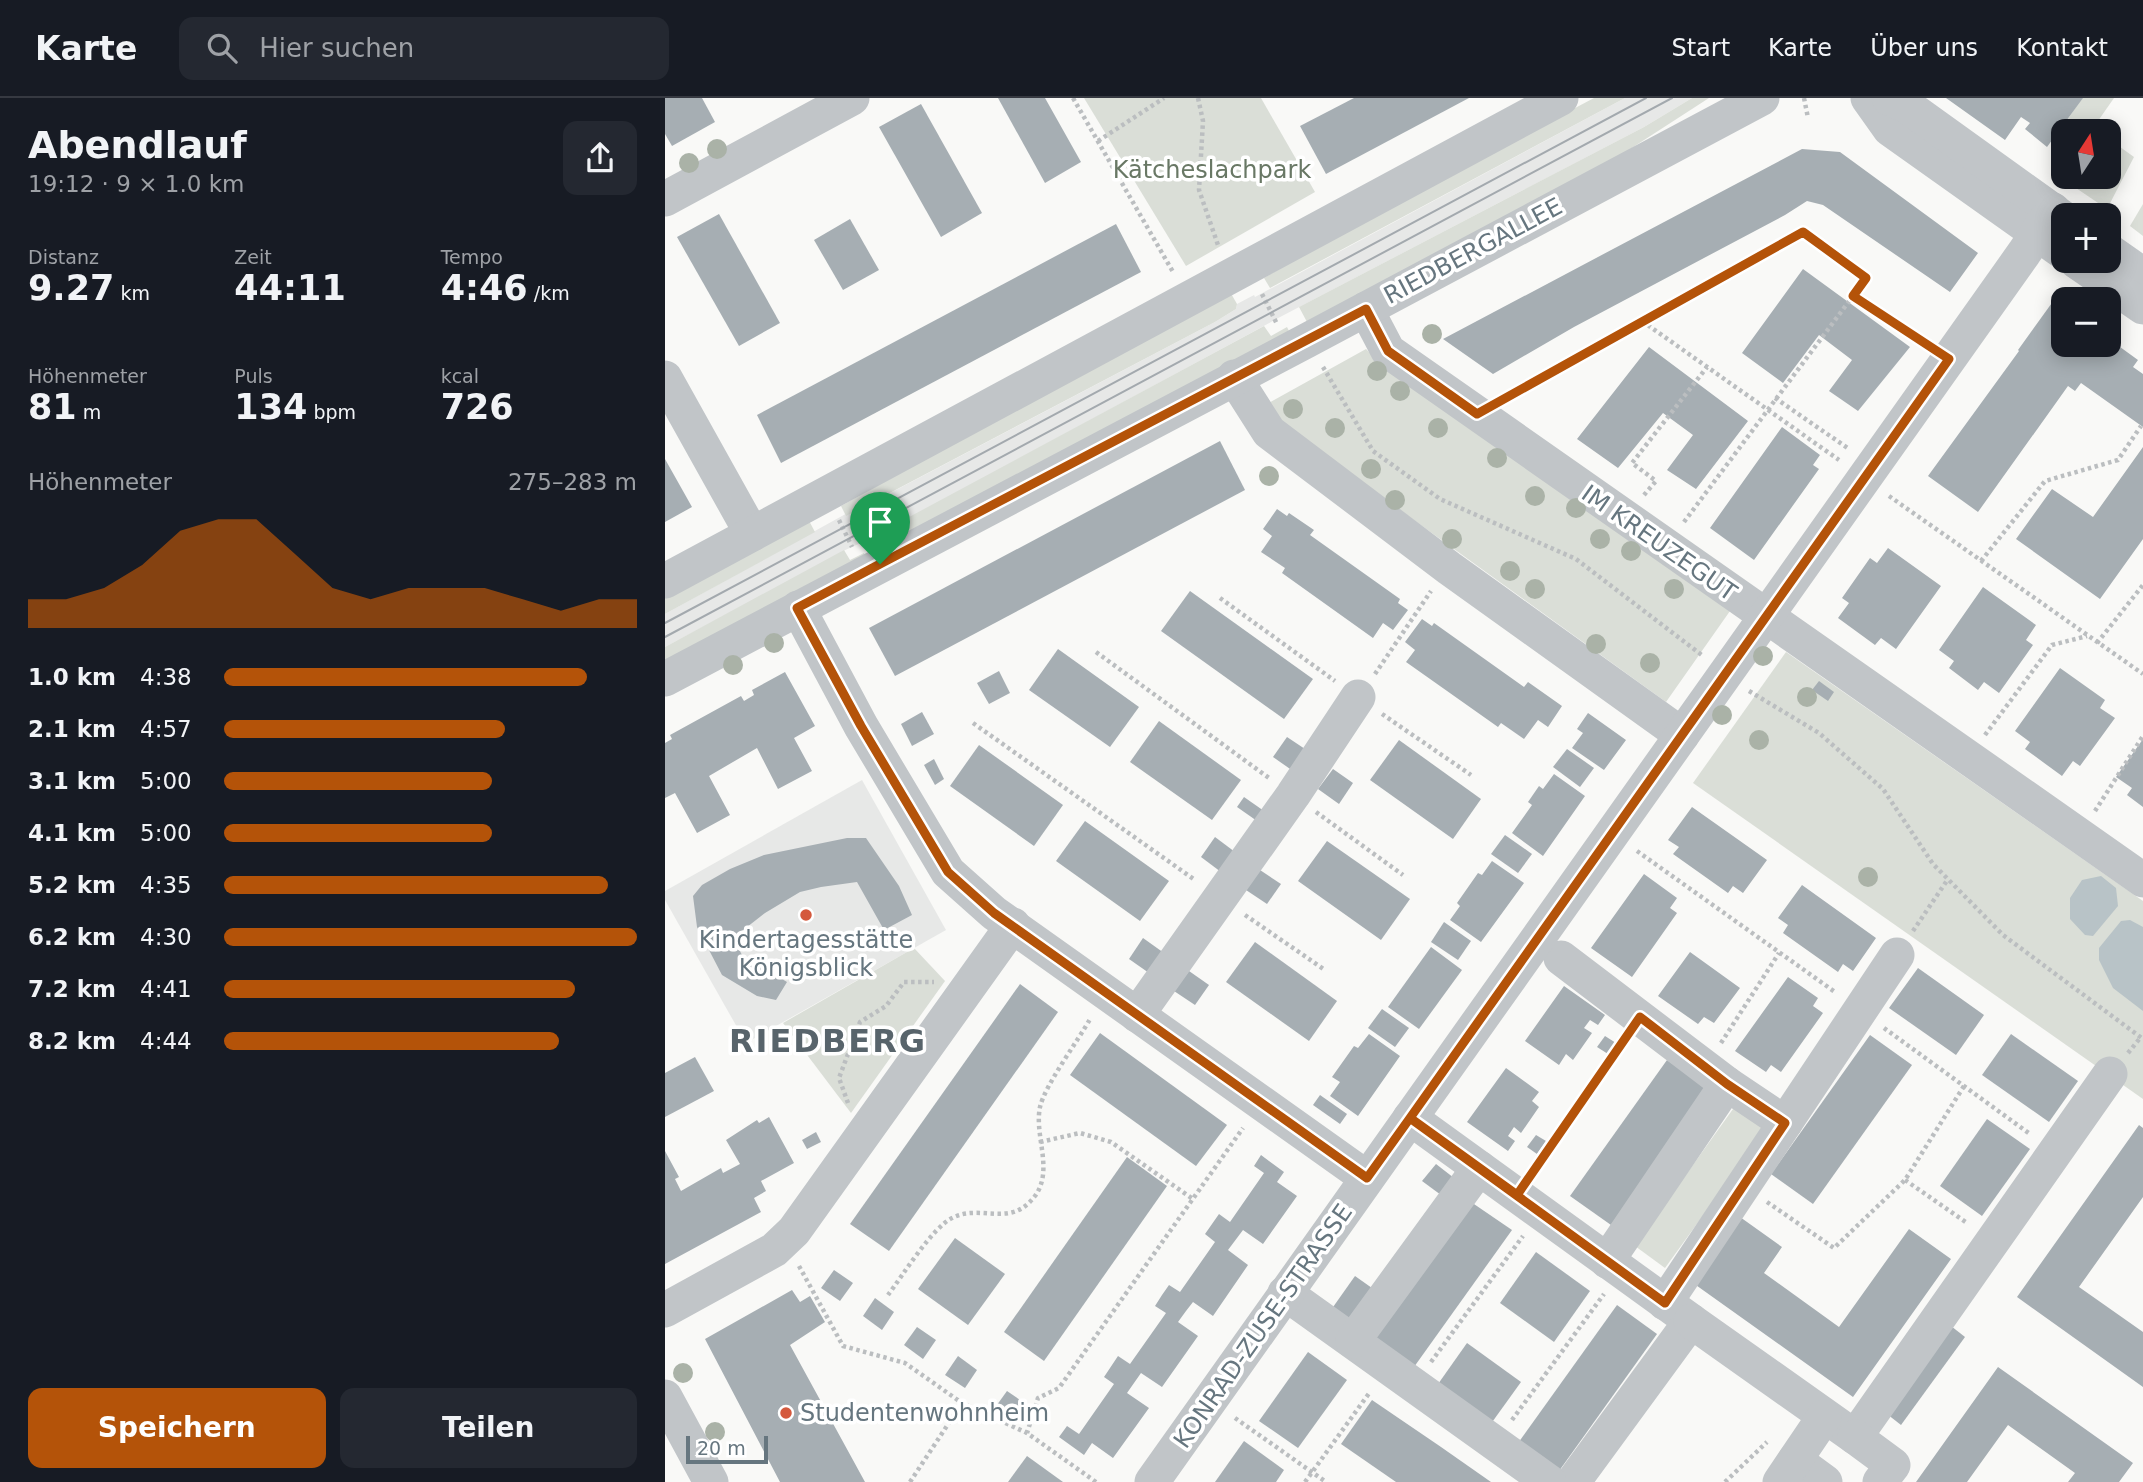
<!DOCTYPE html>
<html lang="de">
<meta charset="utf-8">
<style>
:root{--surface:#171b24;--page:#242831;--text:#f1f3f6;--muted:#9ea1a6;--line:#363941;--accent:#b45309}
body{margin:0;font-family:"DejaVu Sans",sans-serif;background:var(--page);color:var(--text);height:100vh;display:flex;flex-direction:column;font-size:26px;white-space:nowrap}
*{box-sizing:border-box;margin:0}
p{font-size:23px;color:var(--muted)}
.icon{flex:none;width:38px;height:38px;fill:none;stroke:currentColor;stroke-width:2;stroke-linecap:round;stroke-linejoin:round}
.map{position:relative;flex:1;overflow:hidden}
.panel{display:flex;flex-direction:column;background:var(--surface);width:665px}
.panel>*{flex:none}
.needle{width:46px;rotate:12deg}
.tools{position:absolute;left:1386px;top:21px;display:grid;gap:14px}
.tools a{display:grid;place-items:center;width:70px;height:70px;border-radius:14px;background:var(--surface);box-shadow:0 4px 18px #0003;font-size:35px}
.scale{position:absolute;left:21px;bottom:18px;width:82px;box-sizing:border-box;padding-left:7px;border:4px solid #66767f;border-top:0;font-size:19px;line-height:24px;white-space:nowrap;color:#66767f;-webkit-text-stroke:5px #fff;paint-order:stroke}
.pin{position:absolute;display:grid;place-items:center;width:60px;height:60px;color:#fff;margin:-72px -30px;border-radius:50% 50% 50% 0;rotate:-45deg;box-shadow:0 0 7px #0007}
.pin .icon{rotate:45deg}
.round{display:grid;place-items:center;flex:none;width:74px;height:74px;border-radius:14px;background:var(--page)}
.summary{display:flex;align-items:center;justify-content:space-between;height:119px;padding:0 28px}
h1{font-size:38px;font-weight:700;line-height:52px}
.figures{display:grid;grid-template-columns:repeat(3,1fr);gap:10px;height:119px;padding:7px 28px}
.figures div{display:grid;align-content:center}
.figures b{font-size:35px;font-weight:700}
.figures small{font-size:19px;font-weight:400}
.figures p{font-size:19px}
.chart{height:196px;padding:14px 28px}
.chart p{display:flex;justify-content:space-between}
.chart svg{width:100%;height:126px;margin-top:7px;fill:var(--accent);opacity:.7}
.cta{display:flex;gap:14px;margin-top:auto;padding:14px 28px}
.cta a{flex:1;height:80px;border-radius:14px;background:var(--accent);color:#fff;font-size:28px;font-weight:700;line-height:80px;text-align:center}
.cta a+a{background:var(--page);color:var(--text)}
ul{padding:0 28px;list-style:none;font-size:23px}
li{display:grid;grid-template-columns:112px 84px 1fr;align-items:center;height:52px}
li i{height:18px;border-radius:9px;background:var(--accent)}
header{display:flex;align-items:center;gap:42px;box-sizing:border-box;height:98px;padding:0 35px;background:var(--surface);border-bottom:2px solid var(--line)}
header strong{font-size:33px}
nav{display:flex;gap:38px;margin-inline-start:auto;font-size:24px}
.search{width:490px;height:63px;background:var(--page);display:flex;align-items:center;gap:18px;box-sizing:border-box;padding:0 24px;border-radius:14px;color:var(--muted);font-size:26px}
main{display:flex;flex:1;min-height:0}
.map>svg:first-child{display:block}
</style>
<header>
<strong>Karte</strong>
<div class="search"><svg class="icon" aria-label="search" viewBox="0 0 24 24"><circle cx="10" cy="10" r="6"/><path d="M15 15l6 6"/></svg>Hier suchen</div>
<nav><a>Start</a><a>Karte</a><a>Über uns</a><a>Kontakt</a></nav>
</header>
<main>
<section class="panel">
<div class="summary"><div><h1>Abendlauf</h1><p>19:12 · 9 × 1.0 km</p></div><a class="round"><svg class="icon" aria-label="share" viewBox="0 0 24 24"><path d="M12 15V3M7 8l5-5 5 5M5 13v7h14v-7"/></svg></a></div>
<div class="figures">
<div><p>Distanz</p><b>9.27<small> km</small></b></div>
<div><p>Zeit</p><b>44:11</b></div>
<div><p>Tempo</p><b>4:46<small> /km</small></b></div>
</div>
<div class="figures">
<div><p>Höhenmeter</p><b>81<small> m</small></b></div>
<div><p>Puls</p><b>134<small> bpm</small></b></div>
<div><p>kcal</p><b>726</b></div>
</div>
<div class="chart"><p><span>Höhenmeter</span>275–283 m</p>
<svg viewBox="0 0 160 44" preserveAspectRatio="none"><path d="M0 44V34L10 34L20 30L30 22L40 10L50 6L60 6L70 18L80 30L90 34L100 30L110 30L120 30L130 34L140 38L150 34L160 34V44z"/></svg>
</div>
<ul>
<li><b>1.0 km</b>4:38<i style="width:88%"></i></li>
<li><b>2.1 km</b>4:57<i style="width:68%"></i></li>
<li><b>3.1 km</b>5:00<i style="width:65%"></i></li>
<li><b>4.1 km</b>5:00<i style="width:65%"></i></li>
<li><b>5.2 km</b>4:35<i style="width:93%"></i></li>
<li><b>6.2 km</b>4:30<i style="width:100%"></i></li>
<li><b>7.2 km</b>4:41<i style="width:85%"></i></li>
<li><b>8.2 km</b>4:44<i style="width:81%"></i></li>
</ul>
<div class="cta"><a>Speichern</a><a>Teilen</a></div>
</section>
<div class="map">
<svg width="1478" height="1384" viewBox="0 0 1478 1384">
<rect width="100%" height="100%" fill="#f9f9f7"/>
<g fill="#e7e8e7">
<polygon points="960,0 1027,0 979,29 617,218 215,436 176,454 172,458 0,549 0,516 186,413 191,413 550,224 571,211 572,206 589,197 590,199"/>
<polygon points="197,682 281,832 81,945 0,802 0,793"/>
</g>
<g fill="#daded7">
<polygon points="419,0 596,0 650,94 521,168"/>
<polygon points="929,0 960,0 605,190 599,180 681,131"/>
<polygon points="1027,0 1044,0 942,66 642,224 634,209 979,29"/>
<polygon points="1417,0 1449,0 1426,33 1414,33 1400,25"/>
<polygon points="1444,41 1469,59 1442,111 1408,88 1415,79 1444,79"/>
<polygon points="1478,106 1478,138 1465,128"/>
<polygon points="564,192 572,206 571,211 550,224 181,418 176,408"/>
<polygon points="599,228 606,238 622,229 625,235 218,453 210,438 220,432"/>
<polygon points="701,251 722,272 1065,513 1001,604 620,329 602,306"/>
<polygon points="142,419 150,434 0,516 0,493"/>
<polygon points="179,452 185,462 199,455 202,462 0,569 0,549"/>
<polygon points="1121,554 1478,803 1478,1001 1028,685"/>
<polygon points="249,850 280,883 186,1015 118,925"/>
<polygon points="1073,1004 1104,1026 1000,1170 970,1148"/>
</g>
<g fill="#b8c3c7">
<polygon points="1436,778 1451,790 1453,808 1428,838 1420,837 1405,821 1405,800 1417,782"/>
<polygon points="1465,822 1478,829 1478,913 1448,890 1434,862 1434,850 1456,823"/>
</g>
<g fill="#a6aeb3">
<polygon points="0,0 37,0 50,24 7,48 0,36"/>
<polygon points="333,0 380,0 416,64 380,85"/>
<polygon points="689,0 804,0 661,76 635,28"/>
<polygon points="1281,0 1418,0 1382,49 1360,31 1365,25 1356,19 1340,42"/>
<polygon points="256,6 317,115 276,139 214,29"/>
<polygon points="1137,51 1175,54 1313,155 1285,194 1158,107 1142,103 1120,117 909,229 828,276 778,241"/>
<polygon points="54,116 115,225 74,248 12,139"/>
<polygon points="185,121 214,172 178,192 149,142"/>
<polygon points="451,126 476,174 116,365 92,317"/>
<polygon points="1138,171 1245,249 1193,313 1164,293 1187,262 1154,237 1118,285 1077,255"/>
<polygon points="1389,202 1398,208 1398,247 1444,247 1444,241 1473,262 1468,269 1478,276 1478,329 1416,285 1410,293 1403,288 1313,414 1263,378 1354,253 1353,252"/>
<polygon points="984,249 1083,323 1031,391 1002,372 1028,337 998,315 953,370 912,341"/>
<polygon points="1117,329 1155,357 1148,367 1154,371 1089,462 1045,430"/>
<polygon points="555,343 580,392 230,578 204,530"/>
<polygon points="1478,349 1478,441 1435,501 1351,441 1387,391 1428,419"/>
<polygon points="0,361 27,409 0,424"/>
<polygon points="612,411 622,418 624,415 649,432 645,437 735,501 733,505 743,512 728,532 718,525 708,540 617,475 620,470 596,454 607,438 598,431"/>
<polygon points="1223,450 1276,488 1231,551 1216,540 1210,547 1173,520 1184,505 1177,500 1205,460 1212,465"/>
<polygon points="1318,489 1371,527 1361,542 1368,547 1334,595 1319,584 1313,592 1284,570 1289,563 1274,552"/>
<polygon points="525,493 648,581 619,621 496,533"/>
<polygon points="757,521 767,528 769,525 859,589 863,584 897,608 883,629 873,622 859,641 836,625 833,629 741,564 750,552 740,544"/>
<polygon points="393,551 474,609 445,649 364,592"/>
<polygon points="1395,570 1440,602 1435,610 1450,620 1415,668 1408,663 1397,678 1360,651 1365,644 1350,633"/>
<polygon points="334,573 345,595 324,606 312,585"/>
<polygon points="120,574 150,628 129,640 147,673 113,691 92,650 44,678 65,717 32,735 10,695 0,700 0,645 7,641 5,637 76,598 79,603 89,597 87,592"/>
<polygon points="1154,583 1169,594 1163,603 1147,592"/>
<polygon points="257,614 269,636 247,648 236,626"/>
<polygon points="923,615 961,642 939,672 907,650 918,635 912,631"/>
<polygon points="494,623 576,682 547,722 465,664"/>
<polygon points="622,639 643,653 628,673 608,659"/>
<polygon points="1478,641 1478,709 1462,697 1467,690 1451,679"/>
<polygon points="734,642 816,701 788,741 705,682"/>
<polygon points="314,647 398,707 369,748 285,688"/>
<polygon points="902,651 929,670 915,689 888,669"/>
<polygon points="269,661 279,681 270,687 259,667"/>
<polygon points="668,671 688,685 674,706 653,691"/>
<polygon points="889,676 920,698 878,758 847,735 867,707 863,704 874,688 878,691"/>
<polygon points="579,699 599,713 592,723 572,709"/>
<polygon points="1027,709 1102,762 1078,795 1068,788 1063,795 1008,756 1014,749 1003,742"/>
<polygon points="420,723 504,783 475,823 391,763"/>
<polygon points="840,737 867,756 853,775 826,756"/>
<polygon points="550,739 570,754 556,774 536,759"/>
<polygon points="182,740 201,740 234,788 247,817 219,832 192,784 156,789 135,794 100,815 68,840 77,857 122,884 111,902 92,898 57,877 32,829 28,798 37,787 65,771 99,757"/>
<polygon points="662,743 745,801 716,842 633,783"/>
<polygon points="827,763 859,785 816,844 785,822 795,808 792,805 813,775 817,777"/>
<polygon points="595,772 616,786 602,806 581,792"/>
<polygon points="979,776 1012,800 1005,810 1012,815 967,879 926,850"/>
<polygon points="1137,787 1211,840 1188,873 1178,866 1173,874 1118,835 1123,827 1113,820"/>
<polygon points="779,824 806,843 793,862 766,844"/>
<polygon points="478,840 499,855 484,875 464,861"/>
<polygon points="590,844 672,903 644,943 561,884"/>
<polygon points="766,849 797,872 754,931 723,909"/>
<polygon points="1025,854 1075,890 1049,925 1039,919 1033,926 993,898"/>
<polygon points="1253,870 1319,917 1291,957 1224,910"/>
<polygon points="524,873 544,887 530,907 509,893"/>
<polygon points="1123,879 1153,900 1148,908 1158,915 1116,974 1106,967 1101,974 1070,953"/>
<polygon points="355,886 393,914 224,1153 185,1126"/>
<polygon points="899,888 940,917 933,927 925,922 919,930 927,935 908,962 901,956 894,967 860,943"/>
<polygon points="717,911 744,930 730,949 703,930"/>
<polygon points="435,935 562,1027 531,1068 405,977"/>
<polygon points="704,936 735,958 693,1018 665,998 675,984 667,979 689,948 693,950"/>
<polygon points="1346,936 1413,983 1384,1024 1317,977"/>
<polygon points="1205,937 1247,967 1148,1106 1106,1076"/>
<polygon points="940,938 951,945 943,956 932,949"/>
<polygon points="30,959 49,993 0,1019 0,975"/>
<polygon points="1002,962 1043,990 946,1127 905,1098"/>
<polygon points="841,970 874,994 867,1003 874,1009 856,1035 849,1029 843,1038 850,1043 843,1053 802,1024"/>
<polygon points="655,997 682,1016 675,1026 648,1007"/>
<polygon points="104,1019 129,1065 96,1083 101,1093 89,1100 96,1114 0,1166 0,1053 14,1079 10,1081 16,1093 56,1070 58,1075 75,1066 61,1042 92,1022 94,1025"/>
<polygon points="1322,1021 1365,1051 1317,1118 1275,1088"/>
<polygon points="1474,1027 1478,1030 1478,1099 1414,1189 1478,1234 1478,1289 1352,1199"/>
<polygon points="151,1034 156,1044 142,1051 137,1042"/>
<polygon points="871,1037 881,1043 872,1056 862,1049"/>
<polygon points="596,1057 619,1074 612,1084 632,1098 598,1146 578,1132 563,1152 583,1167 548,1218 528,1204 521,1213 513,1224 533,1238 497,1289 476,1275 462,1295 484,1310 448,1360 427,1345 419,1357 394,1339 402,1328 414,1336 449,1286 439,1279 453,1258 465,1266 501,1215 490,1208 497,1197 504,1187 515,1194 550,1144 540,1136 554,1116 565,1124 599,1075 589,1068"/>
<polygon points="462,1059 502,1088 379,1263 339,1234"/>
<polygon points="771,1066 789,1080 776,1097 757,1083"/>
<polygon points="806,1104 847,1132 749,1269 709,1240"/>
<polygon points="1075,1119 1117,1149 1099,1175 1174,1229 1244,1131 1286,1161 1188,1299 1028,1185"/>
<polygon points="290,1140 340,1176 303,1227 253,1191"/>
<polygon points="871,1154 925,1193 889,1244 835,1205"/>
<polygon points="169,1172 188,1185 175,1203 156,1190"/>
<polygon points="690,1178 714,1195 684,1236 661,1219"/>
<polygon points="127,1192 135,1204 145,1198 160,1224 125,1247 200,1384 115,1384 40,1241"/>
<polygon points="210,1200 229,1214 217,1232 198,1218"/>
<polygon points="952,1207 992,1236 889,1380 848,1352"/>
<polygon points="1286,1228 1300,1239 1236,1327 1222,1316"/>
<polygon points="252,1229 271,1242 258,1261 239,1247"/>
<polygon points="802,1245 856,1284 820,1334 766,1296"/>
<polygon points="643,1254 682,1282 633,1350 594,1323"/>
<polygon points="293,1258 312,1272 300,1290 280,1277"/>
<polygon points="1333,1269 1468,1365 1454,1384 1403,1384 1410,1375 1343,1327 1302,1384 1251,1384"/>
<polygon points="342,1293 361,1306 348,1325 329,1311"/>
<polygon points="707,1302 776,1349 826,1384 731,1384 676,1346"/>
<polygon points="579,1343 619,1372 611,1384 550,1384"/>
<polygon points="362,1358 398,1384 343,1384"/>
</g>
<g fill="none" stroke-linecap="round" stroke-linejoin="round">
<g stroke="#bbbec0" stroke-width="4.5" stroke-dasharray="3.5 3.5" stroke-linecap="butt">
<polyline points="408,0 508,174"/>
<polyline points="533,0 538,23 534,92 554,150"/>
<polyline points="1139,0 1143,20"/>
<polyline points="433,43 499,0"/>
<polyline points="597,196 612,226"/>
<polyline points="977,223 1174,362"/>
<polyline points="658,269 708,353 775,401 911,461 1038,558"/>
<polyline points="840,300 1138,134 1201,180 1188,198 1257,244"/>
<polyline points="1110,300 1184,351"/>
<polyline points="979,397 991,383 967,365 1042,269"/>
<polyline points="1224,398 1478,576"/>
<polyline points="174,422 187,449"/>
<polyline points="1019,424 1188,198"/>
<polyline points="1316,463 1380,383 1453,362 1476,328"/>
<polyline points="555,500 670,583"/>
<polyline points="1432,545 1478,487"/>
<polyline points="431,554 604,680"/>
<polyline points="710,576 766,493"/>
<polyline points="1084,593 1154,635 1218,691 1268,766 1338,837 1478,941"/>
<polyline points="717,616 806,677"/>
<polyline points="308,625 530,782"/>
<polyline points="1320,637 1387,547 1422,538"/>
<polyline points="1430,713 1478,638"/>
<polyline points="651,714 738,777"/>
<polyline points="972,753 1170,894"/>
<polyline points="580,817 660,872"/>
<polyline points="1248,833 1283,781"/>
<polyline points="1219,930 1365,1036"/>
<polyline points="1056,945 1114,855"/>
<polyline points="1463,955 1476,939"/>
<polyline points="183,1005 174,980 195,924 221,908 239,884 269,884"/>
<polyline points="375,1044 415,1035 446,1044 528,1101"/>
<polyline points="868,1074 959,943"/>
<polyline points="1240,1082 1302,1125"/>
<polyline points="1102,1104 1169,1150 1240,1082 1299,988"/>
<polyline points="134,1168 178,1248 240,1265 297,1305 362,1335"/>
<path d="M223,1197C238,1177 267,1130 287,1120C316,1105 345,1131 370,1098C389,1072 369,1038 375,1009C380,987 413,943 425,921"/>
<polyline points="766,1264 858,1138"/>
<polyline points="570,1320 661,1384"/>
<polyline points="847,1322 939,1196"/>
<polyline points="245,1384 297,1305"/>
<polyline points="431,1384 362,1335 373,1300 394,1290 578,1030"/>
<polyline points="640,1384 705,1294"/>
<polyline points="1060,1384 1102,1344"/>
</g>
<g stroke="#c1c5c8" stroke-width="35">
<polyline points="1203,0 1225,31 1398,154"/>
<polyline points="1224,0 1242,8 1398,120"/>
<polyline points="0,101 187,0"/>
<polyline points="1444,153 1478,177"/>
<polyline points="1411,163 1478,209"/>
<polyline points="701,211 723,253 1478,782"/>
<polyline points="569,279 604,334 784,470 1017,637"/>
<polyline points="0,280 87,436"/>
<polyline points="0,483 896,0"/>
<polyline points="133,510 196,628 283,774 329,815 702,1080"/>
<polyline points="0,581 641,243 1097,0"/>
<polyline points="896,860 1062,986 1120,1025"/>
<polyline points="472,917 628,697 693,599"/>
<polyline points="745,1020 1026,1223 908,1384"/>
<polyline points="942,1163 1062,986"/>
<polyline points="620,1195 884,1384"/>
<polyline points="1000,1205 1232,857"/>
<polyline points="0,1212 109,1152 129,1133 348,827"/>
<polyline points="1026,1223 1190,1339 1445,976"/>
<polyline points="688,1243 814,1070"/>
<polyline points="0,1299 46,1384"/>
<polyline points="1190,1339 1228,1367 1215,1384"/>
<polyline points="1130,1362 1160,1384"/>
<polyline points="487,1384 1359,155 1388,112"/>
<polyline points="1115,1384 1159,1319"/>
</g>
<g stroke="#a3a9ae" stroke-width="2">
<polyline points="0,525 981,0"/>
<polyline points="0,539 1007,0"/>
</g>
</g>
<g fill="#aab2a7">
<circle cx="52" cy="51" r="10"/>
<circle cx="24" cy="65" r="10"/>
<circle cx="767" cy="236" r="10"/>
<circle cx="712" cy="273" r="10"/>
<circle cx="735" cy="293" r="10"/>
<circle cx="628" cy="311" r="10"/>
<circle cx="670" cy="330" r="10"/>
<circle cx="773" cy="330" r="10"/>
<circle cx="832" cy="360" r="10"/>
<circle cx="706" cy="371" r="10"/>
<circle cx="604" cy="378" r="10"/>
<circle cx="870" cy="398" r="10"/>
<circle cx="730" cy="402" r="10"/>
<circle cx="911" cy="410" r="10"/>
<circle cx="787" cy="441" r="10"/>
<circle cx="935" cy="441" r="10"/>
<circle cx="966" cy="453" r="10"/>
<circle cx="845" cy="473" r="10"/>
<circle cx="870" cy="491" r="10"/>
<circle cx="1009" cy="491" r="10"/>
<circle cx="109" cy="545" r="10"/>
<circle cx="931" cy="546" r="10"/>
<circle cx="1098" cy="558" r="10"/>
<circle cx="985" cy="565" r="10"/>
<circle cx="68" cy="567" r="10"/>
<circle cx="1142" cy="599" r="10"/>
<circle cx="1057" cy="617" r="10"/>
<circle cx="1094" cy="642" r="10"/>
<circle cx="1203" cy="779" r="10"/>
<circle cx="18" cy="1275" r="10"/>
<circle cx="50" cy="1334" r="10"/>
</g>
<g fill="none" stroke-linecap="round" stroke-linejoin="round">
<defs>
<polyline id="route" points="215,466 132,510 196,628 283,774 329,815 702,1080 745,1020 1000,1205 1120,1025 1062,986 975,919 852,1097 745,1020 1284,261 1188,198 1201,180 1138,134 812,316 723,253 701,211 215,466"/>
</defs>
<use href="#route" stroke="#fff" stroke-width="14"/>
<use href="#route" stroke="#b45309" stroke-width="9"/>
</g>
<g fill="#d4593d" stroke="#fff" stroke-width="2.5">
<circle cx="141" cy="817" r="7"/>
<circle cx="121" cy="1315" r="7"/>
</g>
<g text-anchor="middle" stroke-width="7" stroke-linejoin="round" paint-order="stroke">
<g font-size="24" fill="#697865" stroke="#fff">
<text x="547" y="80">Kätcheslachpark</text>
</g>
<g font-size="24" fill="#66767f" stroke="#fff">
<text transform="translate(808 153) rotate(-28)" y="8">RIEDBERGALLEE</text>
<text transform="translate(994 445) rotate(35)" y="8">IM KREUZEGUT</text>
<text transform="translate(598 1228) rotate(-55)" y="8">KONRAD-ZUSE-STRASSE</text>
</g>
<g font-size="24" fill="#66767f" stroke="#fff">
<text x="141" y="850">Kindertagesstätte<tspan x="141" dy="28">Königsblick</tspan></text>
<text x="135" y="1323" text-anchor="start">Studentenwohnheim</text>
</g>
<g font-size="32" font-weight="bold" letter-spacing="2" fill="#58646b" stroke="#fff">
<text x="163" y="954">RIEDBERG</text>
</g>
</g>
</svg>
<div class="tools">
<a><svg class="needle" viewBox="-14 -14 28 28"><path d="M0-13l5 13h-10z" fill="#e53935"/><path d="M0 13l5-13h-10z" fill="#9ea1a6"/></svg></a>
<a>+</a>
<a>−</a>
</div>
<div class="scale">20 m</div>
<div class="pin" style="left:215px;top:466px;background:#1e9e55"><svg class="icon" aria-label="arrive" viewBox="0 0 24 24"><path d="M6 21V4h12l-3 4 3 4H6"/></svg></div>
</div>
</main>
